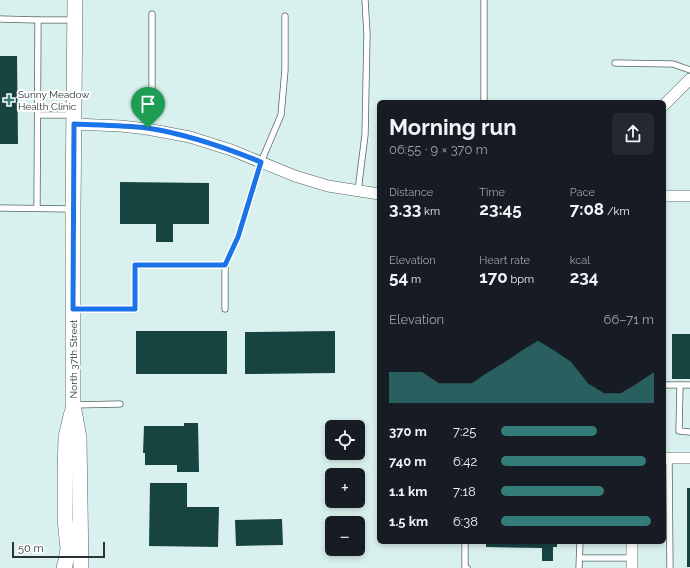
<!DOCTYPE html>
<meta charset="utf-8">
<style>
:root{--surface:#171b24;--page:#242831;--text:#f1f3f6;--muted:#9ea1a6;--accent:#337c78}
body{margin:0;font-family:Raleway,sans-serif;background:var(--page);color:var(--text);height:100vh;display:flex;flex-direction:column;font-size:15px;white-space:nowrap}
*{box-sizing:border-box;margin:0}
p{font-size:13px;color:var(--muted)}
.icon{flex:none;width:22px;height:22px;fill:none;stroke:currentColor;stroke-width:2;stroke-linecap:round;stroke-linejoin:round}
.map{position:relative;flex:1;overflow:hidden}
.sheet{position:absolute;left:377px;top:100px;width:289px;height:444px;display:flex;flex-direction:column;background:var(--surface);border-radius:6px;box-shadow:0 2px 6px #0003}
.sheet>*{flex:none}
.controls{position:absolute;left:325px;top:420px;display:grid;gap:8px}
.controls a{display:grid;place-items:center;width:40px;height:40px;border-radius:6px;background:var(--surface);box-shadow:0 2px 6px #0003;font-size:20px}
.scale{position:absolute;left:12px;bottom:10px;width:93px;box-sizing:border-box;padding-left:4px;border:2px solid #2b3434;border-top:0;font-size:11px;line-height:14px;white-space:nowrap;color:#2b3434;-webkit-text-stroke:3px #fff;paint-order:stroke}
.pin{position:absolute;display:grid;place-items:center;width:34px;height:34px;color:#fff;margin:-41px -17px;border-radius:50% 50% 50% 0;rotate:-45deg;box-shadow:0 0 4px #0007}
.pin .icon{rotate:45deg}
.round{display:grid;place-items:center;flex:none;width:42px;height:42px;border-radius:6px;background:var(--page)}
.overview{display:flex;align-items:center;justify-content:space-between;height:68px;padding:0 12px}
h1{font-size:22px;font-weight:700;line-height:30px}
.metrics{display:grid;grid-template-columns:repeat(3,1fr);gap:6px;height:68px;padding:4px 12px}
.metrics div{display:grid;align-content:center}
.metrics b{font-size:17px;font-weight:700}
.metrics small{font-size:11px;font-weight:400}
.metrics p{font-size:11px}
.chart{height:112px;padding:8px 12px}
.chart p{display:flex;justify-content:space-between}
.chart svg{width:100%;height:72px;margin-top:4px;fill:var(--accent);opacity:.7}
ul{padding:0 12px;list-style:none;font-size:13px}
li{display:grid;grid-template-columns:64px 48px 1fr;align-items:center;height:30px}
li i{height:10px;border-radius:5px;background:var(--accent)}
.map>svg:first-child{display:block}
</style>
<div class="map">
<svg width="690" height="568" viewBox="0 0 690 568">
<rect width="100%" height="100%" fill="#d9f1ee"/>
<g fill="#174341">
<polygon points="0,56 17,56 18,144 0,144"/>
<polygon points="120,182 209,183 209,224 173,224 173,242 156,242 156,224 120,224"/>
<rect x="136" y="331" width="91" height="43"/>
<polygon points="335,331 335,373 245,374 245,332"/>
<rect x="672" y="334" width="18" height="45"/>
<polygon points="184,423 198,423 199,472 177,472 177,465 145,465 145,453 143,453 144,426 184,426"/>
<polygon points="150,483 187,483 187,507 219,507 218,547 149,546"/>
<rect x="687" y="488" width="3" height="79"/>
<polygon points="282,519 283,545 236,546 235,520"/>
<polygon points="486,542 557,542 557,547 553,547 553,561 542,561 542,548 486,547"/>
</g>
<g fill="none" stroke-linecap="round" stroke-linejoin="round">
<defs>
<g id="lane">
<polyline points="0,19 38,20 37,208"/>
<polyline points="38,20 73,20"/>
<polyline points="615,63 673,64 690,70"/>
<polyline points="484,102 484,0"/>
<polyline points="38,115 73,115"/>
<polyline points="147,129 152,103 152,14"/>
<polyline points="358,191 365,135 367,34 365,0"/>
<polyline points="0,208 73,209"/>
<polyline points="225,265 225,309"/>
<polyline points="75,309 135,309 135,265 225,265 238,237 261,162 281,115 285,70 285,16"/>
<polyline points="664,385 690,385"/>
<polyline points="680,385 679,431 690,432"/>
<polyline points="73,405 120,404"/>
<polyline points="669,458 670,568"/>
<polyline points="465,542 465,567 467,568"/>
<polyline points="580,558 632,558"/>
<polyline points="579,568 580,542"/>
</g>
<g id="street">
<polyline points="664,105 690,79"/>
<polyline points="74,124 121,126 147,129 190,137 231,150 295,176 328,186 379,194"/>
<polyline points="664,196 690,196"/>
<polyline points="664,458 690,458"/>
<polyline points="632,568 632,542"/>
</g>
<g id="secondary">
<polyline points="75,0 73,209 73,405 79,438 81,568"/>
<polyline points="64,568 66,561 68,549 65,519 65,474 66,437 72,412"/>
</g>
</defs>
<use href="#lane" stroke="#516664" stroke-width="7"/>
<use href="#street" stroke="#516664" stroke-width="12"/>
<use href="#secondary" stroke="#516664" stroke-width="16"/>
<use href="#lane" stroke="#fff" stroke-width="5.5"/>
<use href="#street" stroke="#fff" stroke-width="11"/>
<use href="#secondary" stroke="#fff" stroke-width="15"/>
</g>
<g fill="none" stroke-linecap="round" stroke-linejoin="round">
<defs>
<path id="route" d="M74,124C98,125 123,125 147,128C187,134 224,147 261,162L238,237L225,265H135V309H73Z"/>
</defs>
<use href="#route" stroke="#fff" stroke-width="8"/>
<use href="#route" stroke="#1a73e8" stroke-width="5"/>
</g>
<path fill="#337c78" stroke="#fff" stroke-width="1.5" d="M7 94h4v4h4v4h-4v4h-4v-4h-4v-4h4z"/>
<g text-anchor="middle" stroke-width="4" stroke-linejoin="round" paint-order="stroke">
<g font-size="10" fill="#2b3434" stroke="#fff" text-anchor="start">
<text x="18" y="98">Sunny Meadow<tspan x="18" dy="12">Health Clinic</tspan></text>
</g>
<g font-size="10" fill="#2b3434" stroke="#fff">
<text transform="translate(73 359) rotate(-90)" y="4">North 37th Street</text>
</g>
</g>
</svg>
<div class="controls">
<a><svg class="icon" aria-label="locate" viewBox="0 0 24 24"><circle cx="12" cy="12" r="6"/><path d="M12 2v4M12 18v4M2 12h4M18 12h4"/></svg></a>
<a>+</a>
<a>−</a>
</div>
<div class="scale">50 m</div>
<div class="pin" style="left:148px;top:128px;background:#1e9e55"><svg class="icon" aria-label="arrive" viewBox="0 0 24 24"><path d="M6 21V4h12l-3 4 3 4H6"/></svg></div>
<section class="sheet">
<div class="overview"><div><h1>Morning run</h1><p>06:55 · 9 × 370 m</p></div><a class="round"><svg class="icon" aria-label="share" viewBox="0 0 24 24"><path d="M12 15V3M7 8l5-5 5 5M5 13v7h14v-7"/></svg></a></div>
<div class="metrics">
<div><p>Distance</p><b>3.33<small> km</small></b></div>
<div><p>Time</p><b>23:45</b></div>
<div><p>Pace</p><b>7:08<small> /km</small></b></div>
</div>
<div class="metrics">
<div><p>Elevation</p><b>54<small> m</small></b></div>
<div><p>Heart rate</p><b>170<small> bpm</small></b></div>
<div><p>kcal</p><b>234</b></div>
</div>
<div class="chart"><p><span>Elevation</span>66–71 m</p>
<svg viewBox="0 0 160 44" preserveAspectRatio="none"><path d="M0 44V25L10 25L20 25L30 32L40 32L50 32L60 25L70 19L80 12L90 6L100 12L110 19L120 32L130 38L140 38L150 32L160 25V44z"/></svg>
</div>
<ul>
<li><b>370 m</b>7:25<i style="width:63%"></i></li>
<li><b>740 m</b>6:42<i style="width:95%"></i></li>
<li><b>1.1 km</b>7:18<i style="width:67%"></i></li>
<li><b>1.5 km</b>6:38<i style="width:98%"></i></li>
</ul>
</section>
</div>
